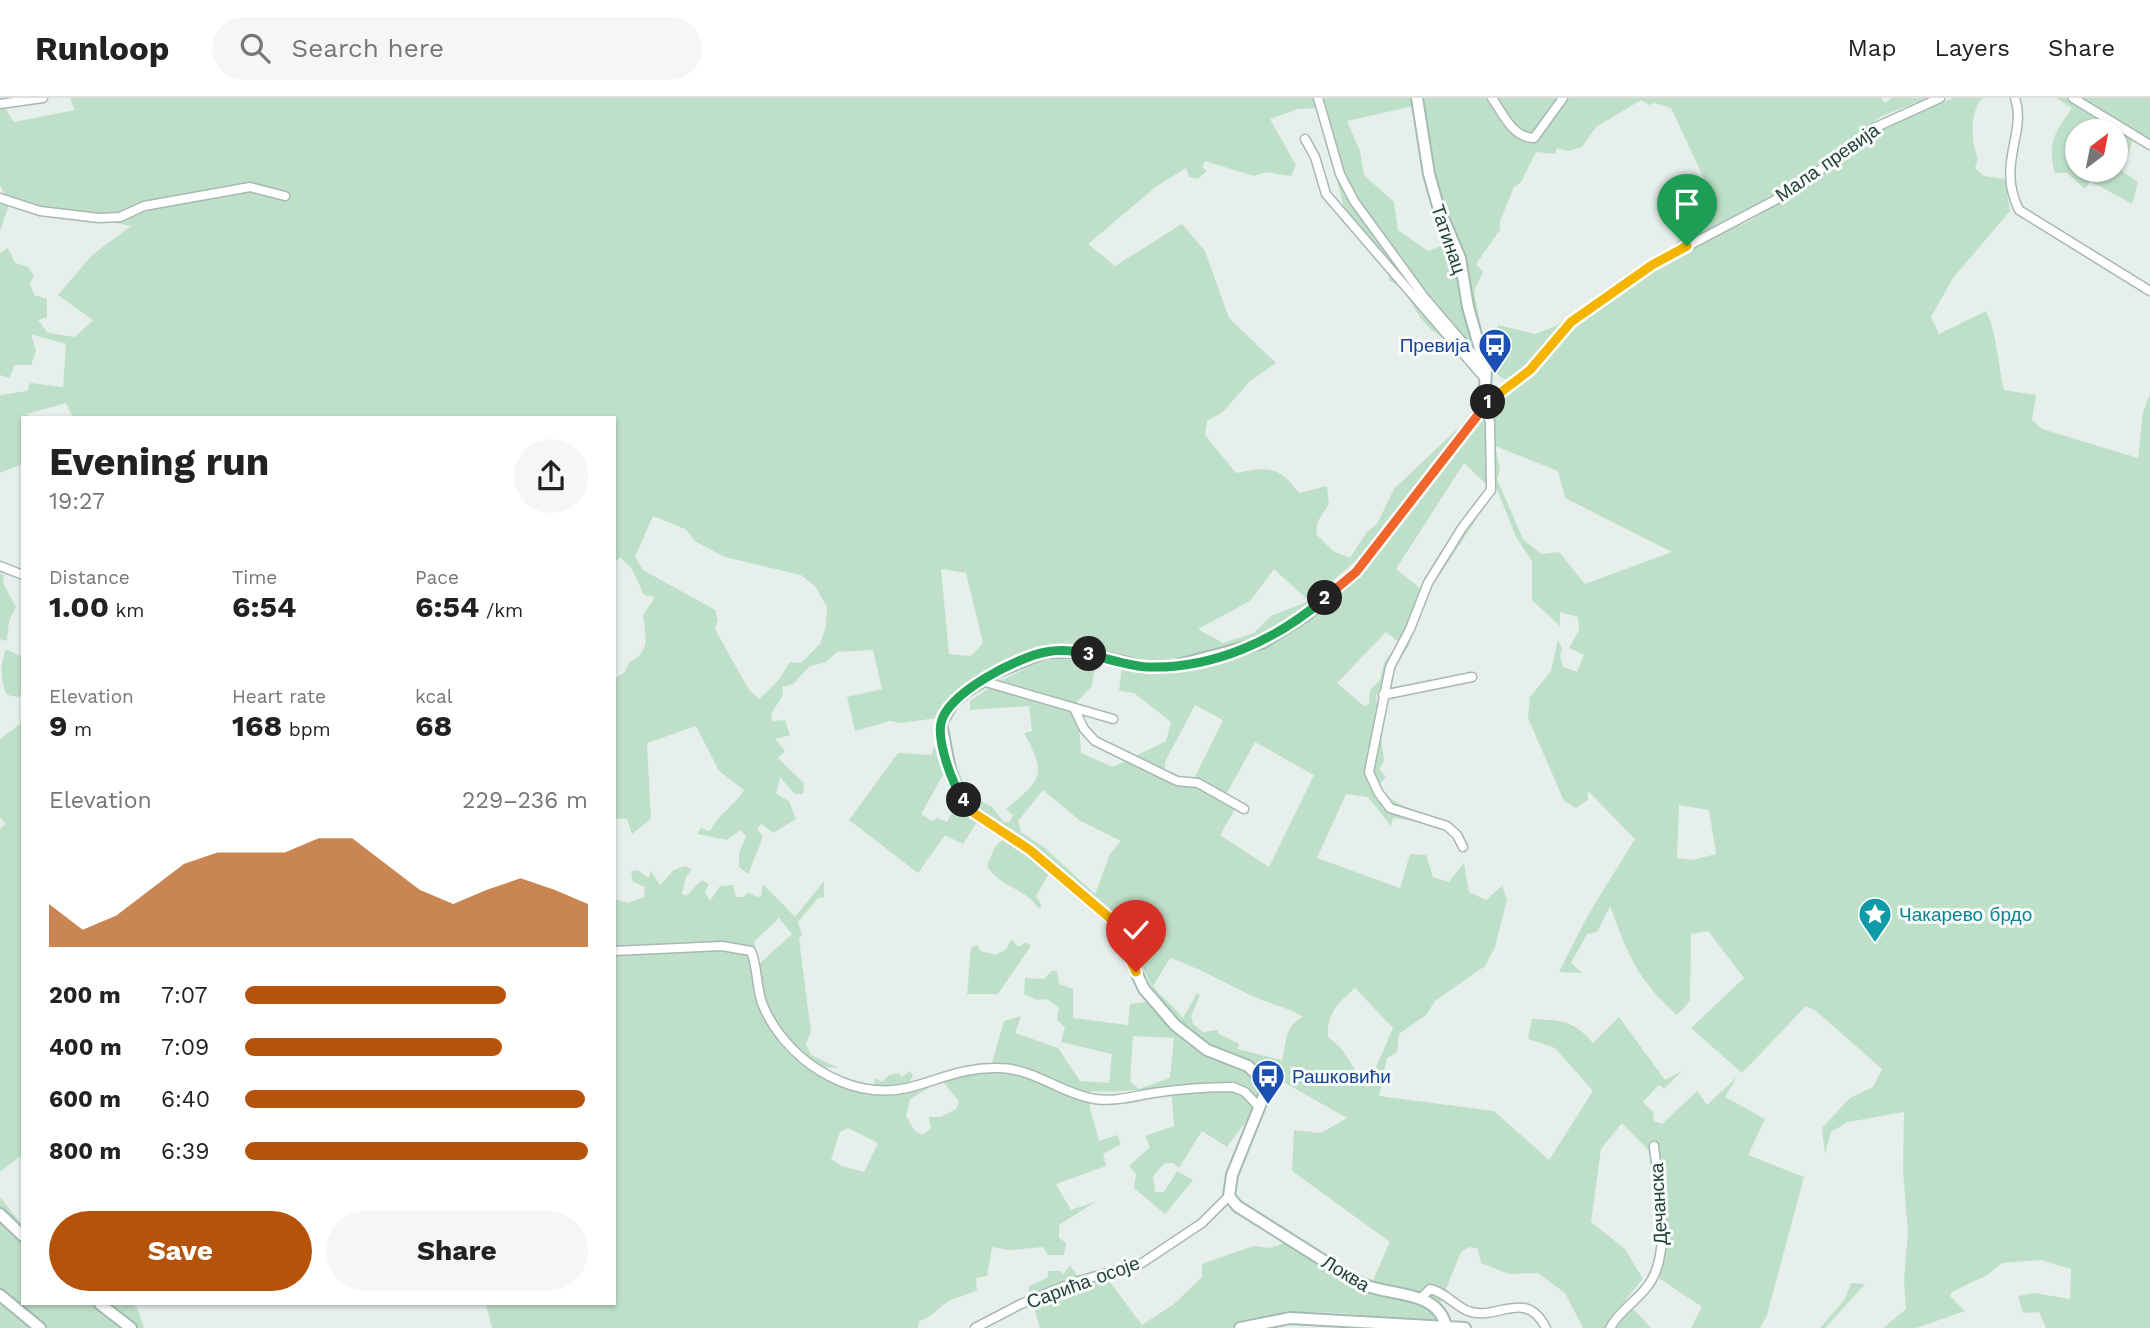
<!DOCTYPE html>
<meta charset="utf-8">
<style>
:root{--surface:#fff;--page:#f6f6f6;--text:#222;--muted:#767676;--line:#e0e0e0;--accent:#b45309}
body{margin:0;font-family:"Work Sans",sans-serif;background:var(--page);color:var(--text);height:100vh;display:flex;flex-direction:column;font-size:26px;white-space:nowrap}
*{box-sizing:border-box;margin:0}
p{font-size:23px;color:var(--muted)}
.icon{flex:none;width:38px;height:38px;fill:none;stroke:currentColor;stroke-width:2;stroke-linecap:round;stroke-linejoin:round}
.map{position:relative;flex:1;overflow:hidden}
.panel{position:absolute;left:21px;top:318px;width:595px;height:889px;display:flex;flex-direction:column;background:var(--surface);border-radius:0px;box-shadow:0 2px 5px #0004}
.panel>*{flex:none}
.needle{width:46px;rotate:32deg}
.tools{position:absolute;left:2065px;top:21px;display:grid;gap:14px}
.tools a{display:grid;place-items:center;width:63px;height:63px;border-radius:50%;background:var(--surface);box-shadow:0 2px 5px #0004;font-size:35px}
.pin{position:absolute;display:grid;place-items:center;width:60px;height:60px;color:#fff;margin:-72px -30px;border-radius:50% 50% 50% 0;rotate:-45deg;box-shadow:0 0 7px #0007}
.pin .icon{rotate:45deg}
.km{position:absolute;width:35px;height:35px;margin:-18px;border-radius:50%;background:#222;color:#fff;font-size:19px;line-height:35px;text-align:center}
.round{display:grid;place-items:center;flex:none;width:74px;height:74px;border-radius:37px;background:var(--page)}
.headline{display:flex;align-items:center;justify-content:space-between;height:119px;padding:0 28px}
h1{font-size:38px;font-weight:700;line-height:52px}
.metrics{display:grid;grid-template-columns:repeat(3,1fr);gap:10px;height:119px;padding:7px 28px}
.metrics div{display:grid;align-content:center}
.metrics b{font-size:30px;font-weight:700}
.metrics small{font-size:19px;font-weight:400}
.metrics p{font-size:19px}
.chart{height:196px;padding:14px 28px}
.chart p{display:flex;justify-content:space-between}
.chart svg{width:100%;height:126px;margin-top:7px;fill:var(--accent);opacity:.7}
.button{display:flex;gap:14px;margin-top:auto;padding:14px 28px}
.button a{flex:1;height:80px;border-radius:42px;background:var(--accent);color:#fff;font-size:28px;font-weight:700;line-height:80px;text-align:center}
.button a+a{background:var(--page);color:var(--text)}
ul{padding:0 28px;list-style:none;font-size:23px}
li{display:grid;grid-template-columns:112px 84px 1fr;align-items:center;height:52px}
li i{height:18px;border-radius:9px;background:var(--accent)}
header{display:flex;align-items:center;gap:42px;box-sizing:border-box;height:98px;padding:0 35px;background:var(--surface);border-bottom:2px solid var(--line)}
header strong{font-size:33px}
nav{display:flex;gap:38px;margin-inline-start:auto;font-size:24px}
.search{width:490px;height:63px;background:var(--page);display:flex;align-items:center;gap:18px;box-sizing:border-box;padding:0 24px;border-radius:38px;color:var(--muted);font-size:26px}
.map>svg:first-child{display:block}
</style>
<header>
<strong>Runloop</strong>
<div class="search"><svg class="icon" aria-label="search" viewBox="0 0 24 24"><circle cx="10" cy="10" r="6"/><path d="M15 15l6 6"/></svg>Search here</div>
<nav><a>Map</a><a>Layers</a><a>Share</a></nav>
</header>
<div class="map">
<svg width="2150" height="1230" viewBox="0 0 2150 1230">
<rect width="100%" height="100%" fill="#e6efeb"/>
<g fill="#bfe0c8" fill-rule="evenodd">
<path d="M70,0H1881L1885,5L1892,0H1927L1880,19L1793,86L1674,151L1746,125L1804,90L1888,25L1953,0H1983C1969,13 1971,44 1978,61L1975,70L1984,78L2005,81L2010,113L1953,180L1931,219L1939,236L1986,213C1997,235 1998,267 2004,292L2036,297L2032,322L2042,331L2138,360L2143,314L2150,296V1230H2046L2039,1214L2023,1215L2018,1198L2034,1195L2070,1201L2071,1171L2041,1162L2002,1165L1987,1177L1952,1194L1950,1198L1965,1213L1916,1230H1883L1906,1211L1904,1182L1908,1134L1903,1073L1904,1014L1848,1024L1831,1034L1825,1056L1822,1030L1850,1000L1873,989L1882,971L1816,913L1806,908L1742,975L1691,930L1744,880L1708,833L1691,836L1690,903L1677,917C1638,883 1627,855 1610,808L1597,834L1587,836L1571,865L1582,875L1559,874L1588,817L1635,741L1588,693V702L1576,710L1564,703L1528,620L1530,599L1551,573L1558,542L1562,550L1560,558L1563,569L1577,574L1584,557L1569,550L1579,532L1578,519L1560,514V528L1532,502V463L1516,439L1495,386L1474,425L1432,488L1408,549L1376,597L1384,663L1379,671L1386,679L1379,687C1388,701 1399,707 1415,712L1414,723L1393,720L1391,728L1368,699L1346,696L1317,760L1400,790L1410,756L1426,757L1433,779L1449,784L1464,765L1469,794L1486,802L1502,788L1507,802L1495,849L1485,868L1435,903L1426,917L1399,936L1397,954L1387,960L1379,998L1494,1013L1549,1062L1593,993L1555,950L1528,941L1532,921C1562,923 1572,921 1593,945L1619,919L1665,982L1682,973L1664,991L1659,987L1643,1004L1653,1014L1654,1023L1662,1026L1697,993L1707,1007L1737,979L1725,999L1765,1021L1748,1057L1804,1079L1767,1217L1760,1230H1691L1702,1209L1660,1181L1649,1053L1622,1025L1601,1051L1591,1124L1625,1151L1643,1181L1625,1202L1651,1230H1583L1565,1195L1538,1175L1509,1176L1481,1165L1478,1151L1470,1149L1461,1154L1437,1213L1438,1219L1433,1225C1369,1220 1293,1201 1233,1230H1040L1032,1204L996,1214L1029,1198V1188L1047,1180L1049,1173H1061L1063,1177L1070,1167L1077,1177L1110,1184L1142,1227L1174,1206L1202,1179V1166L1253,1148L1270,1150L1285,1145L1373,1182L1390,1144L1292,1073L1294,1032L1321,1035L1347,1020L1278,981L1227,1049L1202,1033L1179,1070L1173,1065H1165L1153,1078L1155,1094H1164L1177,1073L1193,1082L1165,1116L1134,1090L1136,1076L1129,1068L1150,1049L1145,1038L1174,1028L1171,989C1141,991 1122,995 1091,993L1090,1010L1099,1043L1117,1037L1121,1046L1103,1056L1106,1068L1056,1086L1071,1112L1097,1103L1059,1127V1140L1066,1145L1064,1157H1048L1043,1149L1009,1152L992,1149L987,1178L976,1180L977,1192C968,1197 957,1199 949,1203C937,1210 933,1219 919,1223L918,1230H492L486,1206H614V801L628,805L644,799L645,789L633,784L631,773L638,772L648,780L651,773L660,787L674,772L685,768L692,771L686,779L682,795L686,798L702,782L709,786L705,794L710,803L720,788L733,787L736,799H744L748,794L757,799L761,798L763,786L795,819L824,783V799L818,800L798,824L802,837L799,841L811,934L806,946L811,957L839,970L820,969L821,978L832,985L840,978L849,981L853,990L881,996L874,985L876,980L882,984L889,977L899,975L902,979L910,973L913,977L909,986L955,977L961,970L977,976L1012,969L992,965L1004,923L1021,918L1015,935L1058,950L1080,983L1109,985L1112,956L1061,944L1065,929L1057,922L1059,910L1047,901L1037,902L1024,896L1025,880L1044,881L1052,873H1057L1059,886L1073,891V920L1128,927L1130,906L1146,904L1188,947L1252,977L1262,974L1204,946L1162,910L1125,832L1104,807L1040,755L977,713L965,700L950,650L968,696L975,704L981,703L992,709L1004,724H1010L1013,717L1006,711C1042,681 1047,677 1024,635L1032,633L1029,608L970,612V603L1000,583L1056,556L1096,562L1092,588L1077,604L1081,655L1113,669L1166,643L1171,624L1134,595L1119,593L1122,567L1147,572L1255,549L1354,482L1362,457L1291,520L1249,544L1200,558L1142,563L1092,552H1038L937,620L901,625L890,623L855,633L847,599L882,591L873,552L837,554L826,564L810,568L793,586L782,589L783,597L771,616L772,623L785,622L790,637L775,641L785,653L778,660L804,685L803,696H795L780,679L776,696L789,703L796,721L773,735L762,726L757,730L763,739L748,776L739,769V755L746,738L740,732L727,742L697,736L701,730L710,733C718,716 734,708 744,692L719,673L696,628L647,645L651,721L632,736L627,721L614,720V581L625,574L629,564C651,554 646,538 643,517L655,499L644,497L632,471L620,459L614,466V320H73L66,305L27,316L28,320H23V366L0,375V297L27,293L30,285L63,289L66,246L31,236L36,253L31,267H15L9,280L0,277V155L8,150L15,165L28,169L34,177L30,185L34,197L47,201V219L38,222L48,235L75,239L93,222L58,197L92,157L131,128L10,104L0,133V102L8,103L0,87V2L14,24L75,12ZM1641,2L1649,7L1654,5L1671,10L1708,89L1704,99L1711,110L1668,153L1554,229L1535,236L1498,227L1493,243L1482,235L1474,193L1483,174L1476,166L1500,132V123L1514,89L1521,84L1536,54L1555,56L1557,50L1569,53L1582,49L1596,29ZM1414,8L1449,145L1428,153L1398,132L1394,104L1364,77L1360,53L1347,23ZM1318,10L1346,117L1393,167L1388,182C1407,190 1412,210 1424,224C1429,230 1435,234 1441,239L1444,238L1504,281L1531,279L1491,311L1472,317L1394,391L1377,426L1367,434L1350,460L1333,453L1316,436L1318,423L1329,406L1327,388L1299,395C1278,367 1269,369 1236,375L1205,337L1207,323L1223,314L1250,283L1276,265L1229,220L1205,153L1182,126L1115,168L1088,146L1157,88L1186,70L1189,79L1198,81L1207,73L1202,69L1205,63L1254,78L1266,74L1291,78L1296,67L1270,21L1298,11ZM1495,348L1558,373L1565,400L1672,454L1585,486L1559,454L1541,456L1523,441L1497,381L1500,371ZM1464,365L1487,387L1458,447L1421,491L1396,471ZM653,418L685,431L696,444L725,459L801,477L815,488L827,509L826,528L820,546L801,565L790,564L778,583L759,601L749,592L715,531L718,522L715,512L643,472L635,459ZM941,471L966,475L983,545L971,558L949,556ZM1274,471L1309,503L1271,518L1254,535L1223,545L1198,531L1250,503ZM1386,534L1399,544L1384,565L1380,582L1370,592L1369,606L1364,608L1337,585ZM1195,607L1223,622L1194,681H1178L1165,675V664ZM1255,644L1314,677L1269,769L1220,737L1239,704L1227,695ZM1043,692L1079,722L1121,743L1110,756L1095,796L1045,750L1021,734L1018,723ZM1679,707L1709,712L1716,756L1693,762L1677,760ZM779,820L792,836L759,866L754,844ZM1170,860C1200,870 1228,887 1257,900C1273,907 1288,909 1303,919C1284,928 1287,943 1282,962L1237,951L1239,946L1218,935V932L1203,934L1193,926L1191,918L1200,897L1197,895L1183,920C1174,908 1162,900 1153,888ZM1355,890L1393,930L1367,990L1341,950L1328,939C1326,916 1339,904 1355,890ZM1133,938L1174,940L1170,980L1139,991L1130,984ZM942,982L959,1004L956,1011L941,1019H929L931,1030L923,1037L915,1033L906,1018L910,1001ZM848,1030L878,1045L864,1074L842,1068L831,1061L840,1034Z"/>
<path d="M2056,0H2150V45L2135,35L2122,73L2138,84L2132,106L2090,83L2085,91L2067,75H2055C2047,45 2055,34 2072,10ZM2077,33H2116V72H2077Z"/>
<polygon points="0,476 4,477 3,485 16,509 9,523 7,543 0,541"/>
<path d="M6,551L23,559V594L19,599L7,597C0,583 0,565 6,551Z"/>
<polygon points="23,624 23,1056 0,1074 0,731 6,726 0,719 0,641"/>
<polygon points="934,649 940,653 943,677 921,716 932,723 937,720 947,724 958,703 977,724 963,746 945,737 918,775 849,722 898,655 932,657"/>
<path d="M1003,741L1050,774L1036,798L1042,809L1038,810C1026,790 999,789 987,768L995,749Z"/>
<polygon points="1012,841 1018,849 1026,844 1031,848 998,896 967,896 971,850 977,847 981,853 996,857 1006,851"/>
<polygon points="0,1099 23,1128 23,1206 131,1206 137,1210 144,1230 47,1230 0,1192"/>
<polygon points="1851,1185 1865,1186 1825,1230 1820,1230 1845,1201"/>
<polygon points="0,1202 34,1230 0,1230"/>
</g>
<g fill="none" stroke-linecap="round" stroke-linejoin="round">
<defs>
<g id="street">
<polyline points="1318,0 1340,76 1354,103 1424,199 1483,268"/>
<path d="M1492,0C1503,16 1513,40 1534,40L1563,0"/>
<path d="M2015,0C2027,36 1996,65 2019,112L2150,193"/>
<polyline points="2073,0 2150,47"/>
<polyline points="0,6 43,0"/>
<polyline points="1305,41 1315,59 1326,96 1485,281"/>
<polyline points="0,100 40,113 99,120 120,119 144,108 250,89 285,98"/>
<polyline points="0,468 23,477"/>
<polyline points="982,583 1113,621"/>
<polyline points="1383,597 1472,579"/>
<polyline points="1074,610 1084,631 1095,643 1177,683 1198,685 1244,711"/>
<polyline points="1463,749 1457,737 1447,728 1390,710 1378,694 1369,674 1390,569 1410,531 1428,485 1462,430 1491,392 1490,324 1484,309 1498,295 1530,272 1571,224 1610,195 1652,167 1796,91 1874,30 1940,0"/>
<path d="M614,853L722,848L751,853C758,870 756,888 762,905C783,959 848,1004 907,990C940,982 962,969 999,970C1033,970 1062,996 1095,1001C1114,1004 1135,998 1153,995C1180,991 1206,989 1233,989L1245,994L1260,1010"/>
<path d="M1421,1200L1430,1191C1445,1194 1454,1207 1468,1213C1497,1224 1525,1189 1546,1230"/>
<polyline points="975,1230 1021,1206 1072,1185 1142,1165 1202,1125 1229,1098"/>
<path d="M1610,1230C1619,1213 1634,1205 1646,1190C1674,1158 1658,1088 1654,1048"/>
</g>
<g id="secondary">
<path d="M1417,0L1429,76L1438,108L1460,160L1468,209L1486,272L1484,309L1356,474L1305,518L1262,545L1174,568L1145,569L1081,554H1046L997,574L967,593L953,605L941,625L951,678L958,694L974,715L1030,752L1111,821L1144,891L1175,927L1207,952L1248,968L1264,984L1265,995L1232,1077L1229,1098L1237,1108L1359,1185C1388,1199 1438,1190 1446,1229"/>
<polyline points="0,1116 23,1138"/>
<polyline points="0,1197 40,1230"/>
<polyline points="100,1206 131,1230"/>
<polyline points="1240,1230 1290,1220 1465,1230"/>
</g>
</defs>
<use href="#street" stroke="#a8b8b2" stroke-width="11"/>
<use href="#secondary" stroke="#a4bbb3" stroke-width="14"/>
<use href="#street" stroke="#fff" stroke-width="8"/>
<use href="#secondary" stroke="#fff" stroke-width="10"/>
</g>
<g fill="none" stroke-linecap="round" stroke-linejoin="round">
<defs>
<polyline id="split-1" points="1488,304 1530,272 1571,224 1652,167 1687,148"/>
<polyline id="split-2" points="1325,500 1356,474 1488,304"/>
<path id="split-3" d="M1089,556C1108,561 1129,568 1148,569C1213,571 1277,542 1325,500"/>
<path id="split-4" d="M964,702C952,687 937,643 941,625C947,595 1018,559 1046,554C1060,551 1076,553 1089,556"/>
<polyline id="split-5" points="964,702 974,715 1030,752 1111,821 1136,874"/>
</defs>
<use href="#split-1" stroke="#fff" stroke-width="14"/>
<use href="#split-2" stroke="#fff" stroke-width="14"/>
<use href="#split-3" stroke="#fff" stroke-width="14"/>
<use href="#split-4" stroke="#fff" stroke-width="14"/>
<use href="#split-5" stroke="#fff" stroke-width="14"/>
<use href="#split-1" stroke="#f5b400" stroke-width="9"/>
<use href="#split-2" stroke="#f0652b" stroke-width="9"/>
<use href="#split-3" stroke="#22a559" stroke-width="9"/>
<use href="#split-4" stroke="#22a559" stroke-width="9"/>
<use href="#split-5" stroke="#f5b400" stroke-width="9"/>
</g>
<defs>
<symbol id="bus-pin" viewBox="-11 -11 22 30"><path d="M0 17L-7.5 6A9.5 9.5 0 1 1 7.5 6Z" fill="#1a4fb4" stroke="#f7fbf9"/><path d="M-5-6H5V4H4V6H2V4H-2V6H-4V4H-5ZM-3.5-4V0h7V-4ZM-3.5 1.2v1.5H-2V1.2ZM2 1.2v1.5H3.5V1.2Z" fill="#fff"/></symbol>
<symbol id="sight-pin" viewBox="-11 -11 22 30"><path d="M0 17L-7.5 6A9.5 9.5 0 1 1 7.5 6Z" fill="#0f9aa8" stroke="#f7fbf9"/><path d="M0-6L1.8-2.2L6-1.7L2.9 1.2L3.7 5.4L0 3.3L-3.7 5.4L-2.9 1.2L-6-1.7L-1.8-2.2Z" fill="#fff"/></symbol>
</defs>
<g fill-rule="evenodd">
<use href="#bus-pin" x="1476" y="228" width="38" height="52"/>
<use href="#sight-pin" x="1856" y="797" width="38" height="52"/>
<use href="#bus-pin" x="1249" y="959" width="38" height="52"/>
</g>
<g text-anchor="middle" stroke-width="6" stroke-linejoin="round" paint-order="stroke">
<g font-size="19" fill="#24423a" stroke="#f7fbf9">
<text transform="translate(1827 64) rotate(-35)" y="7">Мала превија</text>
<text transform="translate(1449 141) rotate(71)" y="7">Татинац</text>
<text transform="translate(1658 1106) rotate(-93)" y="7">Дечанска</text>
<text transform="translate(1346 1175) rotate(31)" y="7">Локва</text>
<text transform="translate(1083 1184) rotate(-20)" y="7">Сарића осоје</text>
</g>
<g font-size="19" fill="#164399" stroke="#f7fbf9" text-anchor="end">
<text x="1470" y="254">Превија</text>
<text x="1292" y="985" text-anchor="start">Рашковићи</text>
</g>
<g font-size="19" fill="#0d838f" stroke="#f7fbf9" text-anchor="start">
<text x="1899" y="823">Чакарево брдо</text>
</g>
</g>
</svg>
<div class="tools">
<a><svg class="needle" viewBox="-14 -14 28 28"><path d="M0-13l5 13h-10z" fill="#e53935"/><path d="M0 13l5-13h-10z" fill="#767676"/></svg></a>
</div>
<div class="pin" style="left:1687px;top:148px;background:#1e9e55"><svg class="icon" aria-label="arrive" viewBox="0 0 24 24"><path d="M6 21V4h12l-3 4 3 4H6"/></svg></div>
<div class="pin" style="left:1136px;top:874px;background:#d93025"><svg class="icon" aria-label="check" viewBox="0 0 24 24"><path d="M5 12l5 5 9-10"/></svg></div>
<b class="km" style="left:1488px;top:304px">1</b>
<b class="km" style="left:1325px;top:500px">2</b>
<b class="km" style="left:1089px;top:556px">3</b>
<b class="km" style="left:964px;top:702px">4</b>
<section class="panel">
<div class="headline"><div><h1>Evening run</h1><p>19:27</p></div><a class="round"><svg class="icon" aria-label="share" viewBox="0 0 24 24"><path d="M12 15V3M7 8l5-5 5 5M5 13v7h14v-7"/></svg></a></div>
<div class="metrics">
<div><p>Distance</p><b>1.00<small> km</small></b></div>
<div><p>Time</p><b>6:54</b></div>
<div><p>Pace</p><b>6:54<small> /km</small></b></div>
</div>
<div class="metrics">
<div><p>Elevation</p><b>9<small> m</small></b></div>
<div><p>Heart rate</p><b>168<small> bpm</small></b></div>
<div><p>kcal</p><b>68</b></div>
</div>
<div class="chart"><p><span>Elevation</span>229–236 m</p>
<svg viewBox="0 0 160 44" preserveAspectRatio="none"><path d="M0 44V29L10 38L20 33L30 24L40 15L50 11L60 11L70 11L80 6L90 6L100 15L110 24L120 29L130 24L140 20L150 24L160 29V44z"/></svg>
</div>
<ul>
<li><b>200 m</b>7:07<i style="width:76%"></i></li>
<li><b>400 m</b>7:09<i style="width:75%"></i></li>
<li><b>600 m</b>6:40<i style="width:99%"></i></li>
<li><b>800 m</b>6:39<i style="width:100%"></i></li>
</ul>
<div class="button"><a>Save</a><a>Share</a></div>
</section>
</div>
